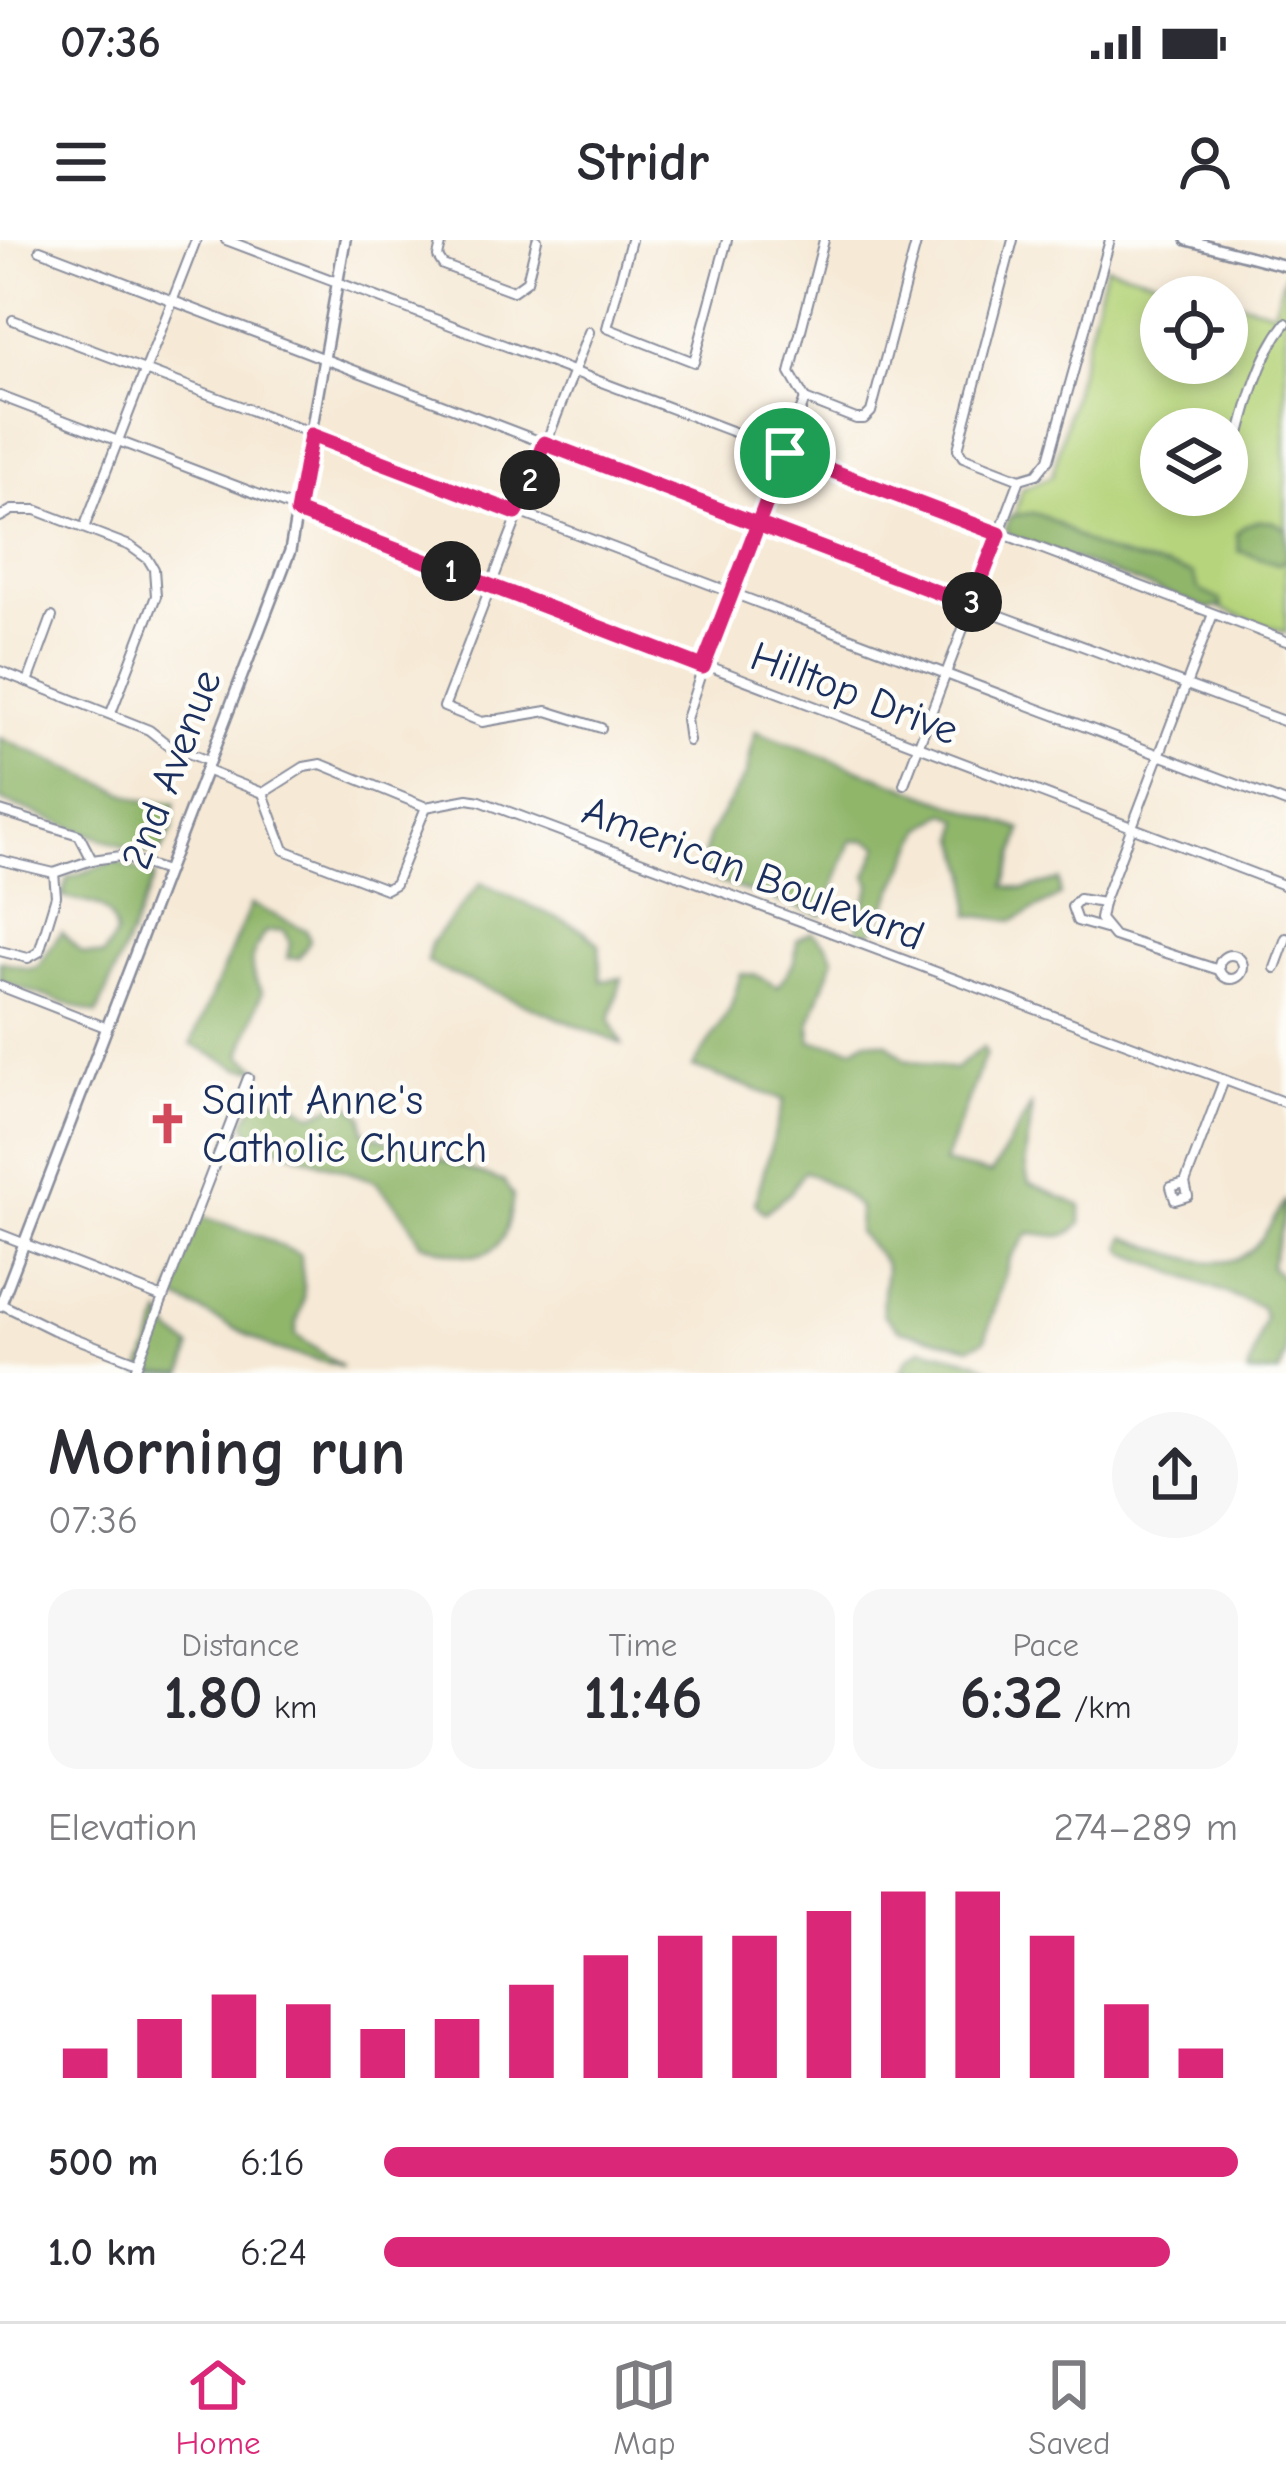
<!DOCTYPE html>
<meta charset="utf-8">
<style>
:root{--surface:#fff;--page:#f7f7f7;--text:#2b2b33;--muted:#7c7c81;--line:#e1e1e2;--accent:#db2777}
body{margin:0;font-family:"Comic Neue",sans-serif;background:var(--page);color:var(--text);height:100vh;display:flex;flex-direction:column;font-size:45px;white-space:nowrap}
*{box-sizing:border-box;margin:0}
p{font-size:39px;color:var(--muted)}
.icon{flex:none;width:66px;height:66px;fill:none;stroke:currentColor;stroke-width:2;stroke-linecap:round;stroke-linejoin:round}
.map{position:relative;height:1133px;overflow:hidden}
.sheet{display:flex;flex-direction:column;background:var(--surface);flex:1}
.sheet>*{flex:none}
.buttons{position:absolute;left:1140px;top:36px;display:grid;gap:24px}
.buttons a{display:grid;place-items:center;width:108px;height:108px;border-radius:50%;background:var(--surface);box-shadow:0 6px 18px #0003;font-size:60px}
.pin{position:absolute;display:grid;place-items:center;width:102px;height:102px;color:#fff;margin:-51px;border:6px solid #fff;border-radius:50%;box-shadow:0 3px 12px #0007}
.km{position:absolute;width:60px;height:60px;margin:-30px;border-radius:50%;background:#222;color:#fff;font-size:33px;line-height:60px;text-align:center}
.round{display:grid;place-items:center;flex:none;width:126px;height:126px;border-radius:63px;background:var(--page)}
.headline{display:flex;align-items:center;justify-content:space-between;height:204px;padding:0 48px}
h1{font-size:66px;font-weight:700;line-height:90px}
.figures{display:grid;grid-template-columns:repeat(3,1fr);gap:18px;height:204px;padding:12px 48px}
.figures div{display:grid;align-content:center;border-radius:30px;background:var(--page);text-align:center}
.figures b{font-size:60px;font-weight:700}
.figures small{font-size:33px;font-weight:400}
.figures p{font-size:33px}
.chart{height:336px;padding:24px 48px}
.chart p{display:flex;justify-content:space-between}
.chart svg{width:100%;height:216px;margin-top:12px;stroke:var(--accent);stroke-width:6}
ul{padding:0 48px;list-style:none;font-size:39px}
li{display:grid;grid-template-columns:192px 144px 1fr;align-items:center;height:90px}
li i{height:30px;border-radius:15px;background:var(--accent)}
.status{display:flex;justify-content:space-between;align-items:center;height:84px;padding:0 60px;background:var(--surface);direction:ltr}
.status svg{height:33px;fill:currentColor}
header{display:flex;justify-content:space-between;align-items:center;height:156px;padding:0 48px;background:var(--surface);font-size:54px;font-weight:700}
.menu{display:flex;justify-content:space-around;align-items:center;height:168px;border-top:3px solid var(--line);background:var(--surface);font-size:33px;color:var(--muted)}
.menu a{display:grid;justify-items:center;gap:6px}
.menu .on{color:var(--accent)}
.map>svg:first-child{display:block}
</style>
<div class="status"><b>07:36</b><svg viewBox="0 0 49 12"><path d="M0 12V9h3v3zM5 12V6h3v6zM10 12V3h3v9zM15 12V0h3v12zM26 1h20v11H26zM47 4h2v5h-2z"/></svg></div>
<header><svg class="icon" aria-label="menu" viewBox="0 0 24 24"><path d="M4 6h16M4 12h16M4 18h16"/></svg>Stridr<svg class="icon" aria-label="person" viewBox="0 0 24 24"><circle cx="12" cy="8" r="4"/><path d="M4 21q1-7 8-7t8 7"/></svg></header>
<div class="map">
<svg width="1286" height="1133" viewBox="0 0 1286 1133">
<rect width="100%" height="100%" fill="#fdfcf7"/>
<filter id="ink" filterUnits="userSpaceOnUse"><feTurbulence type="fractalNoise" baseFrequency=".00833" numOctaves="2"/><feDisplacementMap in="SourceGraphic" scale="24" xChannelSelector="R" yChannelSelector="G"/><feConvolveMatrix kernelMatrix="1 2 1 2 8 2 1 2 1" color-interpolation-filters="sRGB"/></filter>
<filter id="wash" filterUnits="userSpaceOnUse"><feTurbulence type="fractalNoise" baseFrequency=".004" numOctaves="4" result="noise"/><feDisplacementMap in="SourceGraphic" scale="48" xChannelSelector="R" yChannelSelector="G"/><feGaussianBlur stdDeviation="2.7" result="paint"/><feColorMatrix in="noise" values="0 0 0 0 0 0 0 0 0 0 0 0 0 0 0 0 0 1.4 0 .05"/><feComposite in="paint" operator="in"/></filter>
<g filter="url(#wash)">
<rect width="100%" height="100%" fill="#f6e9d5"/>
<path fill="#b6d47b" stroke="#68826c" stroke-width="3" fill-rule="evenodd" d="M1106,26L1221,57H1161V123H1227V59L1273,71L1286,31V393L1010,291L1022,249L1052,236ZM1161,189H1227V255H1161Z"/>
<g fill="#90b66b" stroke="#567264" stroke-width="3">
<path d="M1033,273C1059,280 1074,298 1100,309C1130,322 1162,324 1193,334L1199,350L1220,360L1222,366L1209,369L1013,297L1005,289L1010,276Z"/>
<polygon points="1259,281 1274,282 1286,289 1286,319 1279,324 1239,311 1237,293 1245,285"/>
<path d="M755,491L1022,590L1005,646L1024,649L1059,640L1060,656L1013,681L970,675L969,634L958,598L960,580L946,573L923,589L875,689L863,697L858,694C856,676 867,662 871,644L867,636L879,606L866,600L851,601L823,676L719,642L700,631L709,595L747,533Z"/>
<polygon points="0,498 141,560 175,563 173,588 161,612 142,614 0,560"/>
<path d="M115,621L155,636L97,774L0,741V721L29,729L38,727L61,692L82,713L103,716L116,695C110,660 93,665 62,657L68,638Z"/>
<polygon points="481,643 583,690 599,704 601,741 622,738 610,780 622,804 439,729 427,721 431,703"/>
<path d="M251,664L306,690L310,701L299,718H287L290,703L283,690L265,692C250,715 246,728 262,752L241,815L261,830L239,828L191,804Z"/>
<path d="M812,692L827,705L834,718L810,782L811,801L854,808L866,800L888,803L906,820L954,830L983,807L986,813L944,923L991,934L1031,866C1033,900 1019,910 1029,943L1081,966V984C1063,1003 1053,994 1029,993L1010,1018L985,1100L970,1107L900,1090L883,1074C879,1022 903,1037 858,993L859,968L838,949L804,931L790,953L764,973L755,963L784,860L693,827L730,769L741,734L756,735L778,747L795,721L797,700Z"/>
<path d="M259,856L292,862L312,874C338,869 337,851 363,876L364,892L504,942L513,956C505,1028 478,1022 421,1003L407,978L375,941L255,900L244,882Z"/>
<path d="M1286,960L1283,984L1270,1027L1286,1041V1114L1279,1133H1248L1265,1078L1261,1067L1126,1013L1122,1007L1125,997C1158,1007 1214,1036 1246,1014C1263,1002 1274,977 1286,960Z"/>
<path d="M200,976L260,996L300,1015C302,1031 306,1050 302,1066C299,1078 295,1081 296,1095L342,1127L274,1109L170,1055Z"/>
<polygon points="162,1074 171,1092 191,1107 184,1133 140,1133"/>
<polygon points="922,1108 976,1121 997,1133 900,1133 908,1118"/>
</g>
</g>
<g filter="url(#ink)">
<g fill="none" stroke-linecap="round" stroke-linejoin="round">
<defs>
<g id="minor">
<polyline points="226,0 1286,401"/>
<polyline points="442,0 438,17 443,25 513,51 527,41 537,0"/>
<polyline points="631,0 607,88 694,122 727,0"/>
<polyline points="1013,0 958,209 963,217 1020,239"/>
<polyline points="40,10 758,285 1286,482"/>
<polyline points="13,80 1286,563"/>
<polyline points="589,92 444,467 482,482 547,471 601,488"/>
<polyline points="0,156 1286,646"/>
<polyline points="805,159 856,179 864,179 871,172 917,0"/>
<polyline points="805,159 790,133 824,0"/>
<polyline points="1020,239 1037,234 1049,219 1110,0"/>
<path d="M1231,244L1229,236C1243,186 1253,125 1286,83"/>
<polyline points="0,277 12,270 36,270 130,306 148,319 154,329 156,356 111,473"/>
<polyline points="84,288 196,0"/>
<polyline points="1213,374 1103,663 1100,679 1114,696 1219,730"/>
<polyline points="0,431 149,490 168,505 208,521"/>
<polyline points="28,442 52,377"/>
<polyline points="689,501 686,479 703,427 805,159"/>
<polyline points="205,530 263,553 304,527 321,524 426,567 468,559 480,561 1286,863"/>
<polyline points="904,544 1020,239"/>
<polyline points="263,553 284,610 386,649 395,644 426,567"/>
<polyline points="0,571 79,595 92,620"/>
<polyline points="0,620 54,633 92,620 121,616 166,631"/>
<polyline points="1103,663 1079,659 1072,667 1077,681 1105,689"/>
<polyline points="0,711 28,718 39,712 56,656 54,633"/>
<circle cx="1231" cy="727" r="12"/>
<polyline points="1275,728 1286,698"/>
<polyline points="0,746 105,787"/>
<polyline points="1185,943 1171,947 1175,960 1188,956 1185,943 1224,840"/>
<polyline points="0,994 163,1058"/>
<polyline points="1,1064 54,1090 137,1122"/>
<polyline points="134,1133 248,838"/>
</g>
<g id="tertiary">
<polyline points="1187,0 1286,26"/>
<polyline points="0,1066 290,311 345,0"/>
</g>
</defs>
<use href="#minor" stroke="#888c9a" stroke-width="12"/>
<use href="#tertiary" stroke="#888c9a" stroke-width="14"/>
<use href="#minor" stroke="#fff" stroke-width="8"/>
<use href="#tertiary" stroke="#fff" stroke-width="9"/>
</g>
</g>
<g fill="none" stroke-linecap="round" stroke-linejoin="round" filter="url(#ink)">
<defs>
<path id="route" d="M785,213C758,284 731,356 703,427L297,272L311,195L516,273L544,203L971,365L999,294L785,213"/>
</defs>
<use href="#route" stroke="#fff" stroke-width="24"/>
<use href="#route" stroke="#db2777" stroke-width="15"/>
</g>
<defs>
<symbol id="church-bare" viewBox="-9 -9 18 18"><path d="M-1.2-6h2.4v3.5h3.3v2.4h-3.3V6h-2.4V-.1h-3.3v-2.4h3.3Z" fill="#d1495b" stroke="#fdfcf7" stroke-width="2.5" paint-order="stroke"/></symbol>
</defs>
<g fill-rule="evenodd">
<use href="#church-bare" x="138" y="854" width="59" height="59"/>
</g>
<g text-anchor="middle" stroke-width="9" stroke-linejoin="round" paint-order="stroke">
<g font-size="42" fill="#1b2f5e" stroke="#fdfcf7">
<text transform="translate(855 452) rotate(21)" y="15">Hilltop Drive</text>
<text transform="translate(170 529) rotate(-69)" y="15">2nd Avenue</text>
<text transform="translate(754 632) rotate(21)" y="15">American Boulevard</text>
</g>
<g font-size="42" fill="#1b2f5e" stroke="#fdfcf7" text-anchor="start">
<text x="202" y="874">Saint Anne's<tspan x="202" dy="48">Catholic Church</tspan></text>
</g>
</g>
</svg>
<div class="buttons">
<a><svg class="icon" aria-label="locate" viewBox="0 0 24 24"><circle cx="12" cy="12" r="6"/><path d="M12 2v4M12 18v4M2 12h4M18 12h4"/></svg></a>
<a><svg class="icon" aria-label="layers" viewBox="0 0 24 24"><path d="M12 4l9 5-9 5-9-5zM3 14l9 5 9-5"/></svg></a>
</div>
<div class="pin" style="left:785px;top:213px;background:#1e9e55"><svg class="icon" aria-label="arrive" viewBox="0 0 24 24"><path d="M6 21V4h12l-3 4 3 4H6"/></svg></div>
<b class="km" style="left:451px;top:331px">1</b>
<b class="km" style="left:530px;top:240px">2</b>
<b class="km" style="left:972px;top:362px">3</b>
</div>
<section class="sheet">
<div class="headline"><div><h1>Morning run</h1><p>07:36</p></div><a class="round"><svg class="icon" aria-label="share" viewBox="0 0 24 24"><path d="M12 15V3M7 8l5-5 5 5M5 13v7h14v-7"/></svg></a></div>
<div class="figures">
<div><p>Distance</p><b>1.80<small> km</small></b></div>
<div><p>Time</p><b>11:46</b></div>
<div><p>Pace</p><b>6:32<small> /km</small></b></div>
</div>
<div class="chart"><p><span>Elevation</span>274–289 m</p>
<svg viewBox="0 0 160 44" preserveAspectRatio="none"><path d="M5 44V38M15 44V32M25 44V27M35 44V29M45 44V34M55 44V32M65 44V25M75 44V19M85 44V15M95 44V15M105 44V10M115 44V6M125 44V6M135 44V15M145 44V29M155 44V38"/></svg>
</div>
<ul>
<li><b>500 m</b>6:16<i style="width:100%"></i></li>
<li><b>1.0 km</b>6:24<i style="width:92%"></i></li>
</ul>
</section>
<nav class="menu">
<a class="on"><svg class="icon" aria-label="home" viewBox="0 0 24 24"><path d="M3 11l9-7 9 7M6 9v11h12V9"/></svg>Home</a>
<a><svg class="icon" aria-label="map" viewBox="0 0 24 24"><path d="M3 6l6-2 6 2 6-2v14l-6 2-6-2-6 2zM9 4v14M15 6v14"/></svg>Map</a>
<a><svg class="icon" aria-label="saved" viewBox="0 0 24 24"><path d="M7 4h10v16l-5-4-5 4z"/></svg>Saved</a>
</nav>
